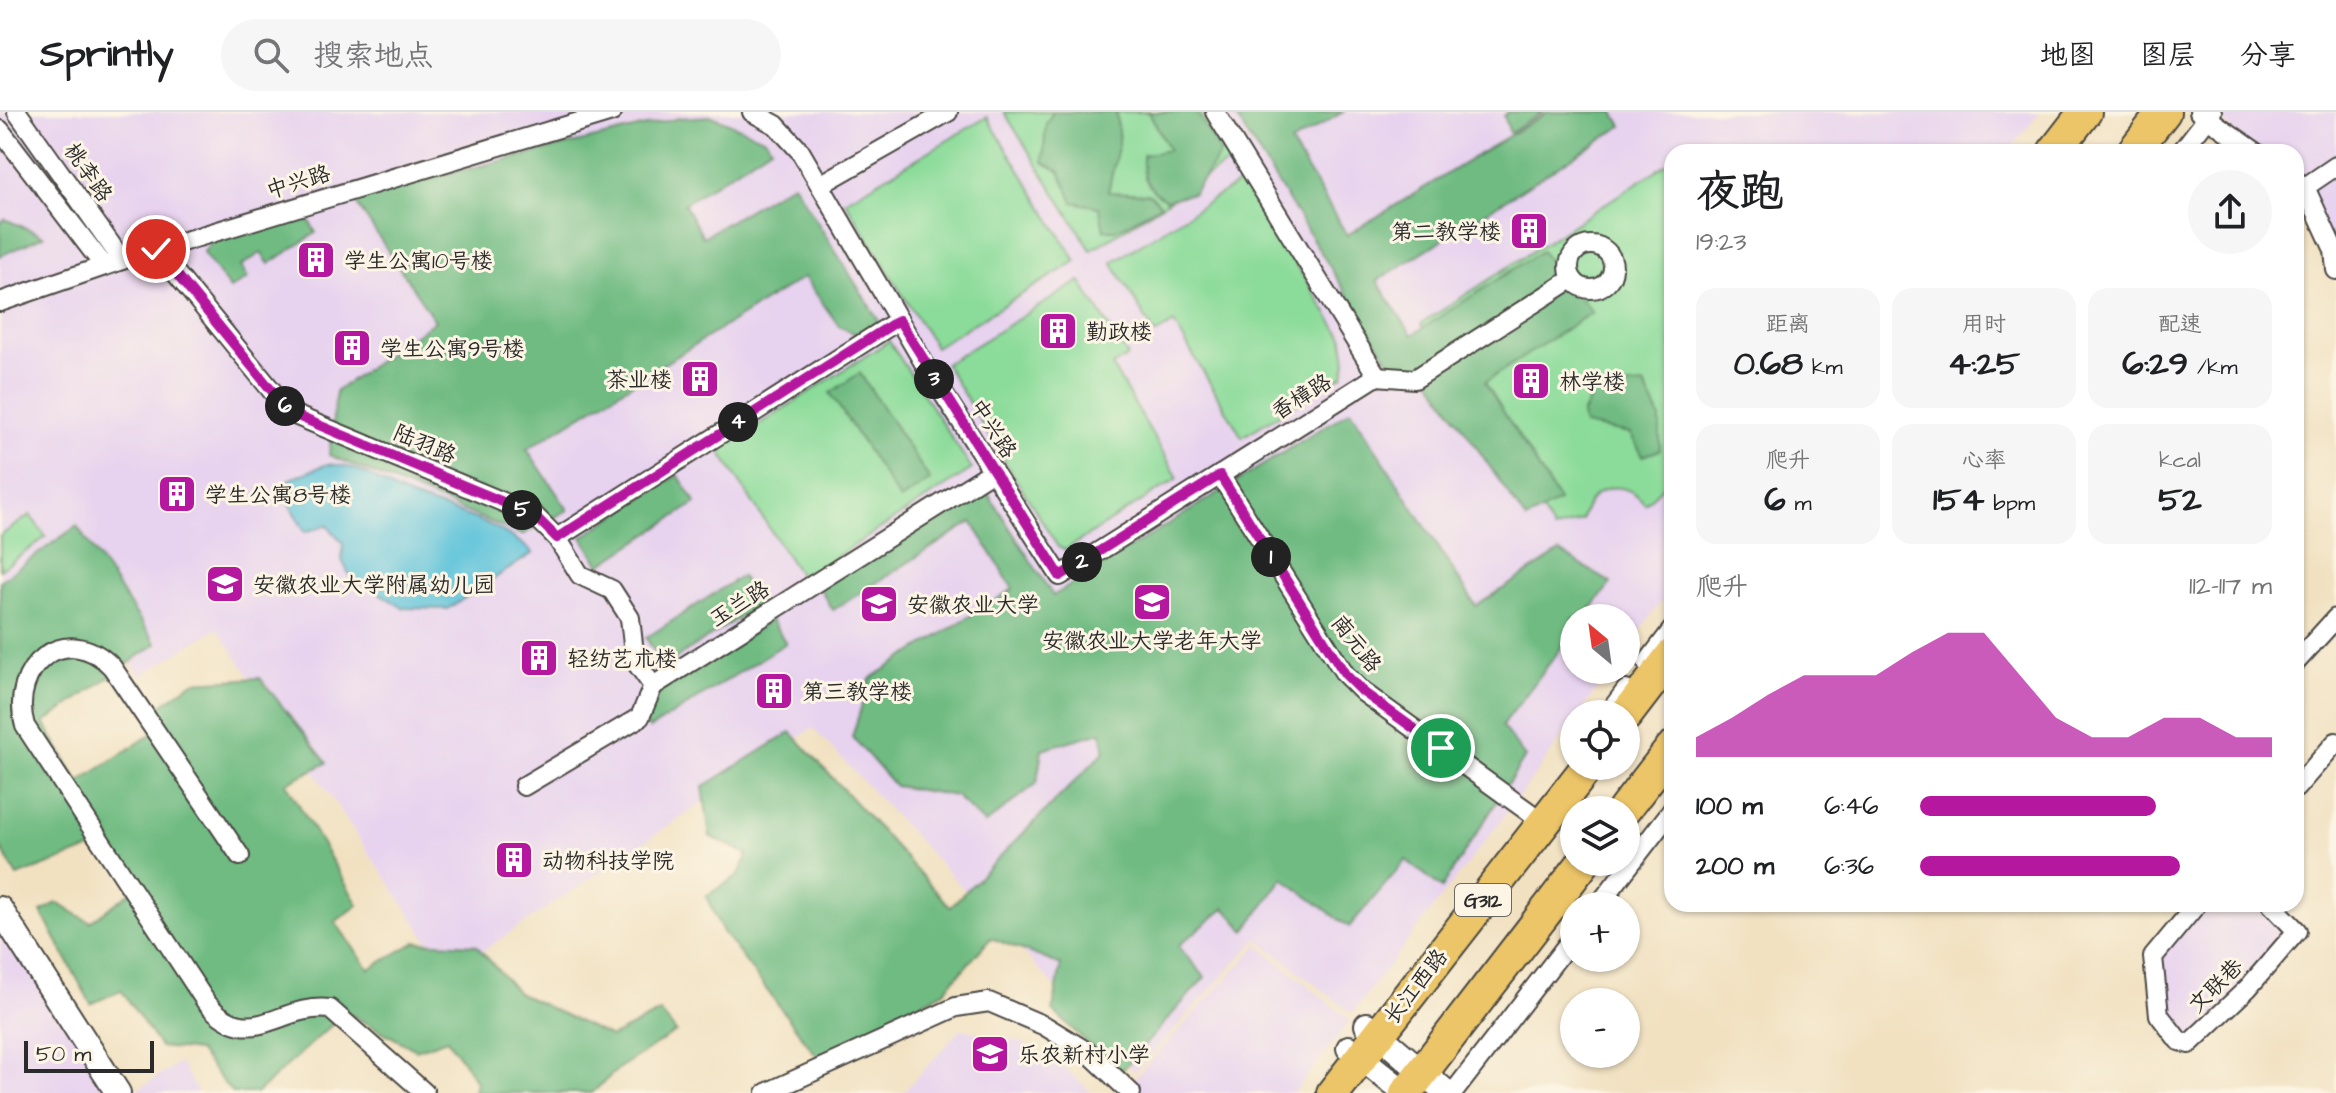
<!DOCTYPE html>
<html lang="zh">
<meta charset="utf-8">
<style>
:root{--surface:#fff;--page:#f6f6f6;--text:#202124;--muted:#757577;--line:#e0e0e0;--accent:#b5179e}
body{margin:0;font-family:"Architects Daughter","LXGW WenKai TC",sans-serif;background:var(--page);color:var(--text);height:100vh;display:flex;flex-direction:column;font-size:30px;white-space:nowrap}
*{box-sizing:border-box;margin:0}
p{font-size:26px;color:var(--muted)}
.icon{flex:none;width:44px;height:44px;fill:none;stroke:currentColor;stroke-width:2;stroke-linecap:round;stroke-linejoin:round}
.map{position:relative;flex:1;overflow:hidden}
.drawer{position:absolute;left:1664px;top:32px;width:640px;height:768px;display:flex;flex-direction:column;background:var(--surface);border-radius:24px;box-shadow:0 2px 6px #0004}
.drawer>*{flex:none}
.needle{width:52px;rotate:331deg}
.tools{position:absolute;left:1560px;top:492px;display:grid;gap:16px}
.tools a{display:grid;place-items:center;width:80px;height:80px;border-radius:50%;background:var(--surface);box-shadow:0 2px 6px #0004;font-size:40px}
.scale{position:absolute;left:24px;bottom:20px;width:130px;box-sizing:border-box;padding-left:8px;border:4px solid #2b2b2b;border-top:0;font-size:22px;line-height:28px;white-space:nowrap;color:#2b2b2b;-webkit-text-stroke:6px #fcf5e5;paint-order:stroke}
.pin{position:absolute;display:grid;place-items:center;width:68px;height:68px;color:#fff;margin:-34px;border:4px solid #fff;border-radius:50%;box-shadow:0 2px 8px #0007}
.km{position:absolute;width:40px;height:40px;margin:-20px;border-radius:50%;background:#222;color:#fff;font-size:22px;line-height:40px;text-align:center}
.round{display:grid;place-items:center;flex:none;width:84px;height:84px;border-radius:42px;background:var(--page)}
.summary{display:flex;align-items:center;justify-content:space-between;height:136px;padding:0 32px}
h1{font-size:44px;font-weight:800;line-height:60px}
.figures{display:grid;grid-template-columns:repeat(3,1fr);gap:12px;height:136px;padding:8px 32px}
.figures div{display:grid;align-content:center;border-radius:20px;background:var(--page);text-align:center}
.figures b{font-size:34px;font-weight:800}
.figures small{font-size:22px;font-weight:400}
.figures p{font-size:22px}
.chart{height:224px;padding:16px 32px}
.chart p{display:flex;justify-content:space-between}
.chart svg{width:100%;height:144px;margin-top:8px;fill:var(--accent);opacity:.7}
ul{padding:0 32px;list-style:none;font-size:26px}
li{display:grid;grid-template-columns:128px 96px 1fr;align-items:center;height:60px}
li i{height:20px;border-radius:10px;background:var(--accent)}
header{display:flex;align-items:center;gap:48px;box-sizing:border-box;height:112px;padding:0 40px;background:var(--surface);border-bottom:2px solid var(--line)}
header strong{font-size:38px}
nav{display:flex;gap:44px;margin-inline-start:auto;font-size:28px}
.search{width:560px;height:72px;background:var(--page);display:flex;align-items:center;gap:20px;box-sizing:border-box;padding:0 28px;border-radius:44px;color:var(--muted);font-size:30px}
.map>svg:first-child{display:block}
</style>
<header>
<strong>Sprintly</strong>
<div class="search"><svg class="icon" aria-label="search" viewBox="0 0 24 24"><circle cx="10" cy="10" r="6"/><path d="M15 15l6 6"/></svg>搜索地点</div>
<nav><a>地图</a><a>图层</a><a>分享</a></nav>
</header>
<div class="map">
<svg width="2336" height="981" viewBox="0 0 2336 981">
<rect width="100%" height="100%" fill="#fcf5e5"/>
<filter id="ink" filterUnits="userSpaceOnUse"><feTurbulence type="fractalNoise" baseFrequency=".0125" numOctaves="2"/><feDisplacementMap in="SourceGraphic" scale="16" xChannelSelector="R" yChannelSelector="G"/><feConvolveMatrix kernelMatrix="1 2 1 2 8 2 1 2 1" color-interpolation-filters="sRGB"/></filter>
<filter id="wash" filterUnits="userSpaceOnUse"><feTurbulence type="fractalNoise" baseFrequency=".006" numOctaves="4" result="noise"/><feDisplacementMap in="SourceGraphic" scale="32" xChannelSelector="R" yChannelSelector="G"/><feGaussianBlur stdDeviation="1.8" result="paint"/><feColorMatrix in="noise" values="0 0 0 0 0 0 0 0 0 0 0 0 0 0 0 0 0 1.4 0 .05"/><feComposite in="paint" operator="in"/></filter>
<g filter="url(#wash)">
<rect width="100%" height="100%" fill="#f1e1c1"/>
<g fill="#e7d2ef">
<polygon points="0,0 2040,0 2008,40 1672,40 1672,474 1626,538 1626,506 1574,506 1574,558 1611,558 1579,602 1574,602 1574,609 1516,689 1352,901 1257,827 1135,960 813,616 450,861 217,516 140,564 95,487 0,477"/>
<polygon points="2212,0 2336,0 2336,158 2296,69 2296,40 2256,40"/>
<polygon points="2197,792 2271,792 2297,819 2189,932 2159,903 2153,846"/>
<polygon points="0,797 118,981 0,981"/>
<polygon points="1258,833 1350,908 1294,981 1142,981 1131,970"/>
<polygon points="961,917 1018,929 1063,954 1092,981 903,981"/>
<polygon points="180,951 198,981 131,981"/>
</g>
<g fill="#8bdb9a" stroke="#5b8362" stroke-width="2">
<polygon points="1004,0 1200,0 1231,49 1091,138"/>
<polygon points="987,5 1076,149 935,235 845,89"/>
<path d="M1672,48V365L1645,392C1623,363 1588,375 1582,408L1554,418L1421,212Z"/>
<polygon points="1242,69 1343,226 1346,250 1343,263 1242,325 1174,211 1155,222 1112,150"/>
<polygon points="1080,169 1128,244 1112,254 1178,366 1065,438 1058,435 945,252"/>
<polygon points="889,229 972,357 802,467 719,338"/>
<polygon points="30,403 46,425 0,458 0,424"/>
</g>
<g fill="#70bb82" stroke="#4e7356" stroke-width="2">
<polygon points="1053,0 1116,0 1119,30 1108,80 1150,82 1161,93 1116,118 1104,118 1099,95 1073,90 1060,60 1043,50 1046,12"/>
<path d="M1149,0H1196L1221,41L1193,81L1166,88C1146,76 1142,65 1143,43L1169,38Z"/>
<polygon points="1233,0 1343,0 1291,31 1347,123 1548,0 1614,0 1622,14 1377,169 1412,223 1541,139 1592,200 1485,270 1559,389 1526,408 1424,258 1392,254"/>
<polygon points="1508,0 1543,0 1510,21 1504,4"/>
<polygon points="712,4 766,27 771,35 684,92 703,125 793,71 882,214 864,226 839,214 804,165 527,337 568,398 522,423 329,343 336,279 435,209 352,85 679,6"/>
<polygon points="304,99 316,121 269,152 261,141 241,154 248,166 230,177 203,141 212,128"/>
<polygon points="5,107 44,124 0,144 0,111"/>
<polygon points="860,261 930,368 900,388 830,281"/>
<polygon points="1644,273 1660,305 1660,338 1643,344 1630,322 1584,313 1582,303 1595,277"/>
<polygon points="1351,298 1476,494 1560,440 1611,471 1584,506 1574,506 1574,519 1502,614 1525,645 1442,776 1406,748 1349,815 1283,766 1245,819 1225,796 1178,834 1205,865 1120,961 1053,899 1061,853 991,826 944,879 819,947 723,820 706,784 739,763 748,742 710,725 703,675 791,620 950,795 1105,639 1101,620 1042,637 1037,671 985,712 956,684 895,674 852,625 870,567 1013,477 972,410 833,498 819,475 982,372 1053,484"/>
<polygon points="678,363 696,391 600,453 582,425"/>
<polygon points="77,414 156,532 44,611 79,670 153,621 159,595 193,570 260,566 327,651 286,671 358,793 335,810 369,857 416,830 476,833 518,881 611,925 660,900 676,920 619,956 592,981 474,981 476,969 447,927 416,938 346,900 257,981 232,981 198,939 160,935 121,878 91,892 41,800 57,791 90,810 142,772 129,756 90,737 17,764 0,734 0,469"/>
<polygon points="741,464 760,492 664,554 646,526"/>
<polygon points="771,508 786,531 649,617 644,608 657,581"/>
</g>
<path fill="#5dc3da" stroke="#447782" stroke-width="2" d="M327,352C367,354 377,372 411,385C454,401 499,409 533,441L448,497L403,496L349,462L342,448L343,431L327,413L305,420L284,383L288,368Z"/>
</g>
<g filter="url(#ink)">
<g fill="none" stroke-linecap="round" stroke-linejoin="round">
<defs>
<g id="minor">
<polyline points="17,0 122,148"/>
<polyline points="752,0 776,13 800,39 928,258 1060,464 1377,264 1415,267 1572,167"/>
<polyline points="1215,0 1377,264"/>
<polyline points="2199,0 2256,40"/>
<polyline points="0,18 104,154"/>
<polyline points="2181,40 2212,0"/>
<polyline points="2296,69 2305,75 2334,138 2336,158"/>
<polyline points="820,73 948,0"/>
<polyline points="2296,89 2305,75 2336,54"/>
<circle cx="1591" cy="155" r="22"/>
<polyline points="156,137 290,301 534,403 557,426 580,463 612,478 630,506 635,549 653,574"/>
<polyline points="0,190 122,148 612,0"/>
<polyline points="1220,363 1345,562 1363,580 1544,711"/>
<polyline points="557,426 899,208"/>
<polyline points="2296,550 2336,506"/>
<polyline points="1647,551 1672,518"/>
<polyline points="1608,602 1626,578"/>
<polyline points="524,674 640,605 653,574 993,359"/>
<polyline points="2296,676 2336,630"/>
<path d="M240,744L112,555C66,507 8,555 25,614L206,890C250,942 279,891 330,897L425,981"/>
<polyline points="2197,792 2153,845 2159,903 2179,929 2189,932 2248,876 2297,819 2271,792"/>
<polyline points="1598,794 1672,698"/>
<polyline points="766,981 956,895 989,890 1045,914 1089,941 1131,981"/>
<polyline points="1453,981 1574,824"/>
</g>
<g id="tertiary">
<polyline points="0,797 118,981"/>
<polyline points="1367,913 1447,981"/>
<polyline points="1349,936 1405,981"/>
</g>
<g id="trunk">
<polyline points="2054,40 2085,0"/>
<polyline points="2133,40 2164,0"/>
<polyline points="1626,603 1672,543"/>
<polyline points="1624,698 1672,636"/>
<polyline points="1333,981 1588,654"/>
<polyline points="1406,981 1584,750"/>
</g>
</defs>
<use href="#minor" stroke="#494642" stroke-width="22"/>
<use href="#tertiary" stroke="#494642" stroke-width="28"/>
<use href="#trunk" stroke="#494642" stroke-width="36"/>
<use href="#minor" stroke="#fff" stroke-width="18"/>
<use href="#tertiary" stroke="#fff" stroke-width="24"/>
<use href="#trunk" stroke="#ecc569" stroke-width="32"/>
</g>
</g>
<g fill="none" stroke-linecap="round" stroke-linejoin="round" filter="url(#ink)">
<defs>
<polyline id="route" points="156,137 290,301 534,403 557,426 899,208 1060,464 1220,363 1345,562 1363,580 1441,636"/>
</defs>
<use href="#route" stroke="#fff" stroke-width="16"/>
<use href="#route" stroke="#b5179e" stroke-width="10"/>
</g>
<defs>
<symbol id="building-square" viewBox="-11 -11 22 22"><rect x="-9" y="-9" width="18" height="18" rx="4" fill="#b5179e" stroke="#fcf5e5"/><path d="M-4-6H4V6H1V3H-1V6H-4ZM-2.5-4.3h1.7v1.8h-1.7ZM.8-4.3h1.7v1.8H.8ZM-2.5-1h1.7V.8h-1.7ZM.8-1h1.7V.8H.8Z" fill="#fff"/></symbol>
<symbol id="school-square" viewBox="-11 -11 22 22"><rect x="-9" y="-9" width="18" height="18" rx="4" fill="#b5179e" stroke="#fcf5e5"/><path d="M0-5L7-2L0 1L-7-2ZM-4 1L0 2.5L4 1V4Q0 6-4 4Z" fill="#fff"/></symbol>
<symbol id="university-square" viewBox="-11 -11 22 22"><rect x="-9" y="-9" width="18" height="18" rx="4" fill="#b5179e" stroke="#fcf5e5"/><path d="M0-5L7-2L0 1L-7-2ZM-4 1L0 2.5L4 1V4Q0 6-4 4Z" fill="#fff"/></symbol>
</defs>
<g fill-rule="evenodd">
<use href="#building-square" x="1507" y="97" width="44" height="44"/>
<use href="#building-square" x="294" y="126" width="44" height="44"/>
<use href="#building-square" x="1036" y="197" width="44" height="44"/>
<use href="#building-square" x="330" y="214" width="44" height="44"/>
<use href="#building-square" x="678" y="245" width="44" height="44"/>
<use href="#building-square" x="1509" y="247" width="44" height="44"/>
<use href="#building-square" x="155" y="360" width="44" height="44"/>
<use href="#school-square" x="203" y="450" width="44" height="44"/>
<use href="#university-square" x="1130" y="468" width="44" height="44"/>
<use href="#university-square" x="857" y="470" width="44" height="44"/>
<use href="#building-square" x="517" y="524" width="44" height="44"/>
<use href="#building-square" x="752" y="557" width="44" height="44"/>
<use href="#building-square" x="492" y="726" width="44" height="44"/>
<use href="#school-square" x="968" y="920" width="44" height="44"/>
</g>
<g text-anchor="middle" stroke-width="6" stroke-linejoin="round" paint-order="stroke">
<rect fill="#fcf5e5" stroke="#6a6863" stroke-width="2" x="1455" y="772" width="56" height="32" rx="6"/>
<g font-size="20" font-weight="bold" fill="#2b2b2b">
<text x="1483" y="795">G312</text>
</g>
<g font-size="22" fill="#2b2b2b" stroke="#fcf5e5">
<text transform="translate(89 60) rotate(55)" y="8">桃李路</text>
<text transform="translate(298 69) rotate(-17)" y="8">中兴路</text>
<text transform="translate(1301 284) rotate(-32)" y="8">香樟路</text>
<text transform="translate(994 316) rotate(57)" y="8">中兴路</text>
<text transform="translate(425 331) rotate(23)" y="8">陆羽路</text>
<text transform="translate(739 491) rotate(-32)" y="8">玉兰路</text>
<text transform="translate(1357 531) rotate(52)" y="8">南元路</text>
<text transform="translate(2215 873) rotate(-45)" y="8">文联巷</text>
<text transform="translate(1415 874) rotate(-52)" y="8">长江西路</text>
</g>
<g font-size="22" fill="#2b2b2b" stroke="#fcf5e5" text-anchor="start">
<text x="1501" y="127" text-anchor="end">第二教学楼</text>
<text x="344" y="156">学生公寓10号楼</text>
<text x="1086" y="227">勤政楼</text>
<text x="380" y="244">学生公寓9号楼</text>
<text x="672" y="275" text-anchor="end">茶业楼</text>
<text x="1559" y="277">林学楼</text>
<text x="205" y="390">学生公寓8号楼</text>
<text x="253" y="480">安徽农业大学附属幼儿园</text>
<text x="907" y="500">安徽农业大学</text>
<text x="1152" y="536" text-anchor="middle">安徽农业大学老年大学</text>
<text x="567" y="554">轻纺艺术楼</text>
<text x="802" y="587">第三教学楼</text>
<text x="542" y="756">动物科技学院</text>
<text x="1018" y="950">乐农新村小学</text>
</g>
</g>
</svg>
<div class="tools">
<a><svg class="needle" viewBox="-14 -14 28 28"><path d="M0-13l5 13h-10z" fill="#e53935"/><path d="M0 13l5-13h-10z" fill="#757577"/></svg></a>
<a><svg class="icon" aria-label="locate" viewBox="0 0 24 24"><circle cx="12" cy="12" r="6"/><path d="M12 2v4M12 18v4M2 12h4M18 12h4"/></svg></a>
<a><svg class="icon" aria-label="layers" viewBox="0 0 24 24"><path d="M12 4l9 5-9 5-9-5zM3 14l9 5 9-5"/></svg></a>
<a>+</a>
<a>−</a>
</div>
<div class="scale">50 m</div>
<div class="pin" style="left:1441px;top:636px;background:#1e9e55"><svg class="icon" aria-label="arrive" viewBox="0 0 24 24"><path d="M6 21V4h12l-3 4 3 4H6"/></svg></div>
<div class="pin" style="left:156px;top:137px;background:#d93025"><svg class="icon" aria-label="check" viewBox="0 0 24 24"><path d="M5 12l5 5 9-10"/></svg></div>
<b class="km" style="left:1271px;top:445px">1</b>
<b class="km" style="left:1082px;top:450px">2</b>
<b class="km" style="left:934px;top:267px">3</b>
<b class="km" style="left:738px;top:310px">4</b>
<b class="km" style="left:522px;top:398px">5</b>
<b class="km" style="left:285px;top:294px">6</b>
<section class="drawer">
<div class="summary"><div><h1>夜跑</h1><p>19:23</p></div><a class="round"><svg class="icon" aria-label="share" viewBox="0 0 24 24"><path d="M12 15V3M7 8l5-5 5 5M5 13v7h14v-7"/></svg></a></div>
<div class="figures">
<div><p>距离</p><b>0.68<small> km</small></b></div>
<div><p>用时</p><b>4:25</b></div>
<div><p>配速</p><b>6:29<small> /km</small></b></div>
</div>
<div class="figures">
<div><p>爬升</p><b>6<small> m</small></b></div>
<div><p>心率</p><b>154<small> bpm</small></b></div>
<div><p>kcal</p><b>52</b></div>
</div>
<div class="chart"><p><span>爬升</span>112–117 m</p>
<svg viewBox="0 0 160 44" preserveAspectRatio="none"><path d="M0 44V38L10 32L20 25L30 19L40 19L50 19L60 12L70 6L80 6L90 19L100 32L110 38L120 38L130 32L140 32L150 38L160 38V44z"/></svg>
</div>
<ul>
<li><b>100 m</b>6:46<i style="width:67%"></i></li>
<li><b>200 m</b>6:36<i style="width:74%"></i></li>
</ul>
</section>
</div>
